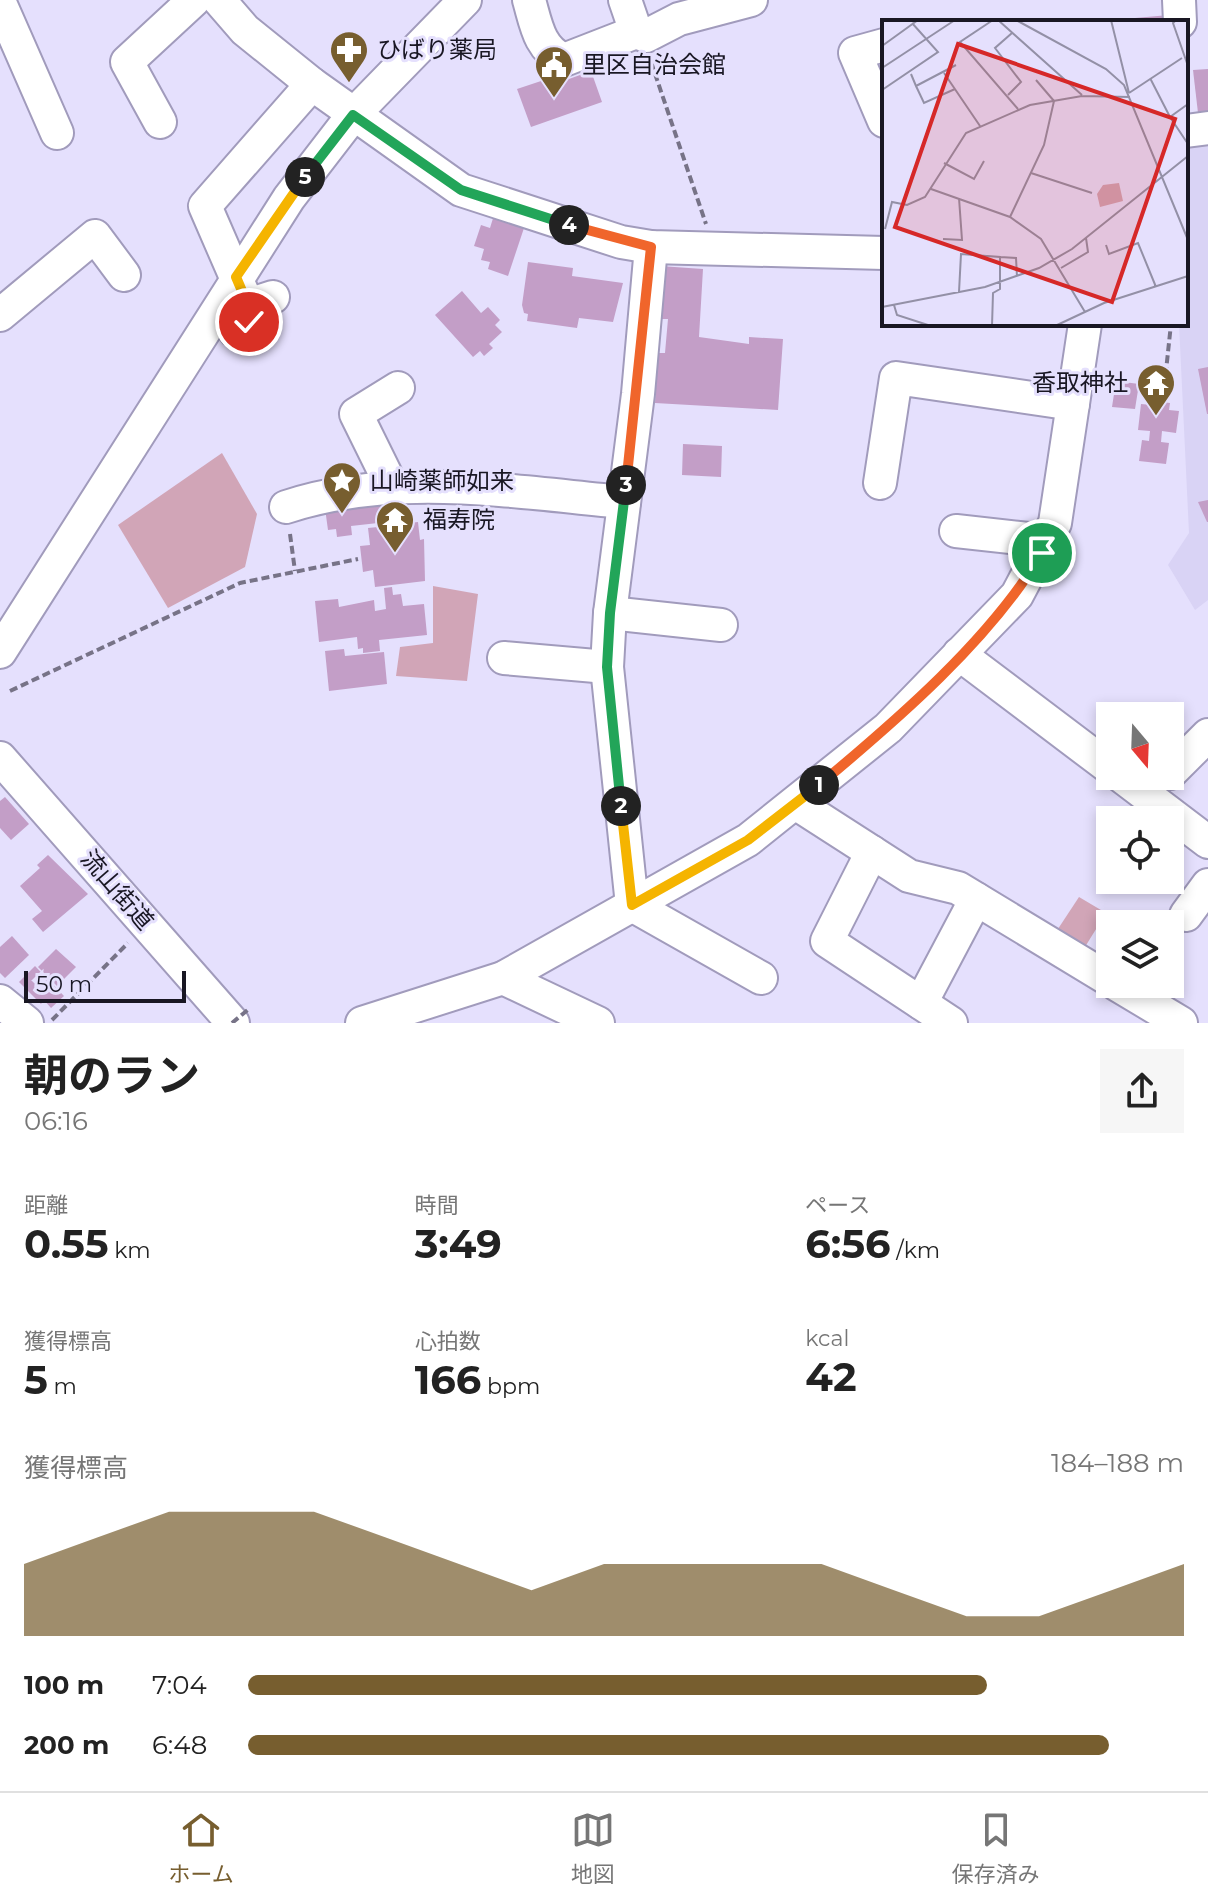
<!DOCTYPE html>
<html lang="ja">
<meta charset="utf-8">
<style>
:root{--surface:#fff;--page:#f6f6f6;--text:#222;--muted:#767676;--line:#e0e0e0;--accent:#775e2f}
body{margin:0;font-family:Montserrat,"Noto Sans JP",sans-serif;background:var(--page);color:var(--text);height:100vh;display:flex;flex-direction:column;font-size:30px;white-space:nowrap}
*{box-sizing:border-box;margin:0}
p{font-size:26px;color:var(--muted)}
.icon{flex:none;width:44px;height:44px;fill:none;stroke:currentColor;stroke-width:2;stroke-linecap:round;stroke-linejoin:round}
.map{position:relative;height:1023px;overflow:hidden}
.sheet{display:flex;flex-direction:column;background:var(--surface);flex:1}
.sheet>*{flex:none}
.needle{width:52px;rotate:161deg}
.tools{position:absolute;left:1096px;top:702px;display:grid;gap:16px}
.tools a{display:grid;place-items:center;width:88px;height:88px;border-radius:0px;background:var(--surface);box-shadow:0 4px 12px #0003;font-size:40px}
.scale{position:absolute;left:24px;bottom:20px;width:162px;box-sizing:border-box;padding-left:8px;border:4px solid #191723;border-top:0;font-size:22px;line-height:28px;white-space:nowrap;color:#191723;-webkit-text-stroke:6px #e5e0fd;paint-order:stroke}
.pin{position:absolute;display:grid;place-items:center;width:68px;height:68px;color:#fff;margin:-34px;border:4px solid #fff;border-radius:50%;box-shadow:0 2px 8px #0007}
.km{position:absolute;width:40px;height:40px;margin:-20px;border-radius:50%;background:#222;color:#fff;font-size:22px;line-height:40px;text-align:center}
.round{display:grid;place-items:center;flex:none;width:84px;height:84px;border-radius:0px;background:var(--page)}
.overview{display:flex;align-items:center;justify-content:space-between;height:136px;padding:0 24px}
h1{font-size:44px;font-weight:700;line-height:60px}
.figures{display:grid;grid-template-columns:repeat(3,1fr);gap:12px;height:136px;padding:8px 24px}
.figures div{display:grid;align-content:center}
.figures b{font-size:40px;font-weight:700}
.figures small{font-size:22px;font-weight:400}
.figures p{font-size:22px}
.chart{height:224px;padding:16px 24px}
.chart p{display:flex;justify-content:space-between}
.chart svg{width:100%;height:144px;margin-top:8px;fill:var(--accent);opacity:.7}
ul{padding:0 24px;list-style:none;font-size:26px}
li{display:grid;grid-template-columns:128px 96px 1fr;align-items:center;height:60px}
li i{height:20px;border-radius:10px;background:var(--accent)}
.menu{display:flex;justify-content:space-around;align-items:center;height:112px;border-top:2px solid var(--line);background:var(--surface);font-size:22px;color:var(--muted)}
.menu a{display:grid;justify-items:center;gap:4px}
.menu .selected{color:var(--accent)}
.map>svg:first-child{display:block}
</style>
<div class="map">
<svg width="1208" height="1023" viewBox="0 0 1208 1023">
<rect width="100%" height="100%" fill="#e5e0fd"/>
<polygon fill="#d9d3f5" points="1208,138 1208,600 1195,610 1168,565 1189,533 1179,324 1186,324 1186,142"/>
<g fill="#d1a5b7">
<polygon points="222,453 257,514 245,567 168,608 118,525"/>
<polygon points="433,586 478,594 467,681 396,676 400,647 433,643"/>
<polygon points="1079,897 1106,913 1080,955 1052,938"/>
</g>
<g fill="#c39ec7">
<polygon points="1169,15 1169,22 1136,22 1135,18"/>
<polygon points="1208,69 1208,112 1198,113 1193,70"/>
<polygon points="591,71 602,102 531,127 517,89 544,80 547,87"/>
<polygon points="494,215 525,225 508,276 488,269 490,262 481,260 484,249 474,246 481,225 490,228"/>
<polygon points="528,262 573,268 572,276 623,283 613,322 579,318 577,328 527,321 528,314 524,313 522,305"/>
<polygon points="660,266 703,269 699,337 749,344 749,337 783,339 778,410 655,403 658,353 665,353 668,319 661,319"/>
<polygon points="462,291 481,313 488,307 500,320 495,325 502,332 489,344 493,348 484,356 480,351 473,357 435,315"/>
<polygon points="1208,367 1208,414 1207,414 1198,369"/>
<polygon points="1116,381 1139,384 1135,409 1112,407"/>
<polygon points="1153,401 1170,403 1169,410 1179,411 1176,433 1162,431 1161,442 1169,443 1166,464 1139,461 1142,440 1149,441 1150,431 1138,430 1141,404 1152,405"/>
<polygon points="683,444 722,446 721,477 682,475"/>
<polygon points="1208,500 1208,522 1207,522 1198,502"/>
<polygon points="324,501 357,508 384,504 386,526 418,522 420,540 424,539 425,581 375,587 373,570 363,572 360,546 370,545 368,528 378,527 378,523 351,526 352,535 337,537 336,529 328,530"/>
<polygon points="392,587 393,595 401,594 403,606 424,604 427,635 379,640 380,651 363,653 363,648 358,649 357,637 319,642 315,601 338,599 339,607 374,600 375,611 386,609 384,588"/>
<polygon points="344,649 345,656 384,652 387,684 329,691 325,651"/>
<polygon points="5,797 29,824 11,840 0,828 0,801"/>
<polygon points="48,855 88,894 43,932 32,919 42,911 20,886 40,868 37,865"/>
<polygon points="12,936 29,955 5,978 0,973 0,947"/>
<polygon points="56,949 76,967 57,986 38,967"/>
<polygon points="35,966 64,996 51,1008 44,1000 41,1004 19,982"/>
</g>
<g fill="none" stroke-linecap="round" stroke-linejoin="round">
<defs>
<g id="minor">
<polyline points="219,0 245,30 312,84 461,190 621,242 651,247 884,253"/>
<path d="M529,0C536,24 539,49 564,60L636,32"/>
<polyline points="625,0 636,32 646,36 679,19 751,0"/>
<polyline points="1179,0 1180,22"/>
<polyline points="0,3 57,133"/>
<polyline points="884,45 855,53 884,121"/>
<polyline points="160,122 127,62 194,0"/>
<polyline points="1186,131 1208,128"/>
<polyline points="248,305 205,206 312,84"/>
<polyline points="0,315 95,236 124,275"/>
<polyline points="235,331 249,322 248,305 273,297"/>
<polyline points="880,483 896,378 1073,404"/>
<polyline points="393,489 356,414 398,388"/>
<path d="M286,507C395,471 513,492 624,502"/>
<polyline points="956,531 1047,541"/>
<polyline points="610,613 721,625"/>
<polyline points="0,652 289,198 353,115 465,0"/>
<polyline points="959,654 1110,768"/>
<polyline points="504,658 607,667"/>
<polyline points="0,758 233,1023"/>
<polyline points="1170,773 1208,735"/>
<polyline points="1121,776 1208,842"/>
<polyline points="797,804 909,876 958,888 1110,980"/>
<polyline points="872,852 827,941 951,1023"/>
<polyline points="632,905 607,667 610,613 638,394 651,247"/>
<polyline points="632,905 761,978"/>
<polyline points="1186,915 1208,885"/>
<polyline points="503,978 598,1023"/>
<polyline points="1116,984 1181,1023"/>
<polyline points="0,1001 27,1023"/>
<polyline points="921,1003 976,899"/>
<polyline points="362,1023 503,978 748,840 888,728 1017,595 1055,523 1085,324"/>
</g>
</defs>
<use href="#minor" stroke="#a19bbc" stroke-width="36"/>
<g stroke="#777387" stroke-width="4" stroke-dasharray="8 4" stroke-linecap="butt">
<polyline points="651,62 706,224"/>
<polyline points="1163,399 1171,324"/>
<polyline points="290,534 295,571"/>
<polyline points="10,691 240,583 358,559"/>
<polyline points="52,1020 128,943"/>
</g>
<use href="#minor" stroke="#fff" stroke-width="32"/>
<polyline stroke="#777387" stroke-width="4" stroke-dasharray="8 4" stroke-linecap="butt" points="232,1023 250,1008"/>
</g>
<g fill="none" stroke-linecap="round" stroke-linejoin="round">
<defs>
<path id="split-1" d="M819,785C897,720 990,640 1042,553"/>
<polyline id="split-2" points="621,806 632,905 748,840 819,785"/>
<polyline id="split-3" points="621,806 607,667 610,613 626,485"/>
<polyline id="split-4" points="569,225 651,247 626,485"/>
<polyline id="split-5" points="305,177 353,115 461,190 569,225"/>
<polyline id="split-6" points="249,322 248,305 236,277 305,177"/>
</defs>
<use href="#split-1" stroke="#fff" stroke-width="16"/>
<use href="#split-2" stroke="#fff" stroke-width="16"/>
<use href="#split-3" stroke="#fff" stroke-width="16"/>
<use href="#split-4" stroke="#fff" stroke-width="16"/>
<use href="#split-5" stroke="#fff" stroke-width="16"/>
<use href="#split-6" stroke="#fff" stroke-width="16"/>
<use href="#split-1" stroke="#f0652b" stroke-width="10"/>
<use href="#split-2" stroke="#f5b400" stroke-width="10"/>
<use href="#split-3" stroke="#22a559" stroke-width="10"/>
<use href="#split-4" stroke="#f0652b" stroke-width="10"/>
<use href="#split-5" stroke="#22a559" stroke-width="10"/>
<use href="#split-6" stroke="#f5b400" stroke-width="10"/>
</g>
<defs>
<symbol id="pharmacy-pin" viewBox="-11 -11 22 30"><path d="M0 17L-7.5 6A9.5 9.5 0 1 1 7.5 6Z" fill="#775e2f" stroke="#e5e0fd"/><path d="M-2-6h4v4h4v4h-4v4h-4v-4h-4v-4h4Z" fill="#fff"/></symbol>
<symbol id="civic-pin" viewBox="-11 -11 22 30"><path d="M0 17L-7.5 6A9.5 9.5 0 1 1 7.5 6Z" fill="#775e2f" stroke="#e5e0fd"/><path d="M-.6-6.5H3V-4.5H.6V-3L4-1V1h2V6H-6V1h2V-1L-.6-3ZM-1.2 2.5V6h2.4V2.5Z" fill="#fff"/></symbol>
<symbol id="temple-pin" viewBox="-11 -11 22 30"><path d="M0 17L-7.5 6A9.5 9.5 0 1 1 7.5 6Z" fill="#775e2f" stroke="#e5e0fd"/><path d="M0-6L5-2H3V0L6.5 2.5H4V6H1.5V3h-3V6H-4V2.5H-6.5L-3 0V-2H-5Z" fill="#fff"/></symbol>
<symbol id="sight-pin" viewBox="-11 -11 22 30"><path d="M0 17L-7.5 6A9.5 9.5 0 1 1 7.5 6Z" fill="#775e2f" stroke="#e5e0fd"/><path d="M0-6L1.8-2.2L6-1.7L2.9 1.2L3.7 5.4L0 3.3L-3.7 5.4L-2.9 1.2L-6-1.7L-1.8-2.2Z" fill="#fff"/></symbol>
</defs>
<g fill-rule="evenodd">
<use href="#pharmacy-pin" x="327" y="28" width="44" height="60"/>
<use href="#civic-pin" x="532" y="43" width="44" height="60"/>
<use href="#temple-pin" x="1134" y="361" width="44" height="60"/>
<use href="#sight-pin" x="320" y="459" width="44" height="60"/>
<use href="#temple-pin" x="373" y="498" width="44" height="60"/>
</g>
<g text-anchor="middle" stroke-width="6" stroke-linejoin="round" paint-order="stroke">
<g font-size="24" fill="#191723" stroke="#e5e0fd" text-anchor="start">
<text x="377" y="58">ひばり薬局</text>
<text x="582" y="73">里区自治会館</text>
<text x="1128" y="391" text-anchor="end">香取神社</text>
<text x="370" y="489">山崎薬師如来</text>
<text x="423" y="528">福寿院</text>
</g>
<g font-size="24" fill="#191723" stroke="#e5e0fd">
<text transform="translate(117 890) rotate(49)" y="8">流山街道</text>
</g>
</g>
<g transform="translate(882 20)">
<rect width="306" height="306" fill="#e5e0fd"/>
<path d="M237,163L241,181L218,187L215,174L221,165Z" fill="#d1a5b7"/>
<path fill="none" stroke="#9390a6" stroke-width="2" d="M111,0L78,22L136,89M116,0L200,75M134,0L224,49L242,65L306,220M229,0L247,73M294,0L291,3L306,46M0,26L36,0M0,48L73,0M62,53L98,106M29,54L34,66L74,45M268,58L288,97M154,60L172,81M34,66L42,83L73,69M0,70L56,32L30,3M247,73L300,38M126,75L139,62L113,28L130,13M306,84L288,97L306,124M62,143L92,159L102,141M149,153L210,173M49,169L128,197L159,219L203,292M128,197L162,125L172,81M3,209L10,182L25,185L43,177L84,113L148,85L200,76L248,77M61,219L80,220L77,178M224,225L227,234L256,223L274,267M118,237L134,238L135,257M179,248L206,232L204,218M77,272L79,234L118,237V269L111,273L110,306M12,285L15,295L49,306M0,287L103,267L157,248L190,229L306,136M173,306L222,283L306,256"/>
<path fill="#d62828" fill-opacity="0.15" stroke="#d62828" stroke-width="4" d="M76,24L293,99L230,282L13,207Z"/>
<rect width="306" height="306" fill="none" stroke="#191723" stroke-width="4"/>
</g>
</svg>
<div class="tools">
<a><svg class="needle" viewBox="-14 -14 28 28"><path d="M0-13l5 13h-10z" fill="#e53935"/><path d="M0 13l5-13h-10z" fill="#767676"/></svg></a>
<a><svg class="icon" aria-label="locate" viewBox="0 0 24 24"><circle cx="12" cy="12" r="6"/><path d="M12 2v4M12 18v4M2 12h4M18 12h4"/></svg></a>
<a><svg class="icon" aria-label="layers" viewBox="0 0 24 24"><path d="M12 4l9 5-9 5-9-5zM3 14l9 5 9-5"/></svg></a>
</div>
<div class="scale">50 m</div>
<div class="pin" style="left:1042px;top:553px;background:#1e9e55"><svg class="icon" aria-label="arrive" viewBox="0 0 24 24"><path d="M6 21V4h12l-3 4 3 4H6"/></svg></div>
<div class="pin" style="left:249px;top:322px;background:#d93025"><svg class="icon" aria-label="check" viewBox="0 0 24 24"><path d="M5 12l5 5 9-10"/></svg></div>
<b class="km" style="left:819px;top:785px">1</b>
<b class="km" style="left:621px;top:806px">2</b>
<b class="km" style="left:626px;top:485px">3</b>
<b class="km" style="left:569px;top:225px">4</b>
<b class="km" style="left:305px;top:177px">5</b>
</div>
<section class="sheet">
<div class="overview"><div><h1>朝のラン</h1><p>06:16</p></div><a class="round"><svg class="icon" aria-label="share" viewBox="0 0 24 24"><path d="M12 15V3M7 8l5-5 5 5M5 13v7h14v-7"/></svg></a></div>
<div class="figures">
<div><p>距離</p><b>0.55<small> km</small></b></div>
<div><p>時間</p><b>3:49</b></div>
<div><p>ペース</p><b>6:56<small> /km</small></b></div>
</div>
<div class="figures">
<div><p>獲得標高</p><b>5<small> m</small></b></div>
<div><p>心拍数</p><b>166<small> bpm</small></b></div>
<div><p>kcal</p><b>42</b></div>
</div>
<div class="chart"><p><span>獲得標高</span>184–188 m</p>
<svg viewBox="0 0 160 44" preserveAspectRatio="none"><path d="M0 44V22L10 14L20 6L30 6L40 6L50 14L60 22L70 30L80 22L90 22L100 22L110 22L120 30L130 38L140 38L150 30L160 22V44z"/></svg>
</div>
<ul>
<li><b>100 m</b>7:04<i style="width:79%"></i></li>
<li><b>200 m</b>6:48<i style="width:92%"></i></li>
</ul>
</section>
<nav class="menu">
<a class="selected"><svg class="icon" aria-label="home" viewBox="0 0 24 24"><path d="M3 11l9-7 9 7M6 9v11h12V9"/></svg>ホーム</a>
<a><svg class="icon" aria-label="map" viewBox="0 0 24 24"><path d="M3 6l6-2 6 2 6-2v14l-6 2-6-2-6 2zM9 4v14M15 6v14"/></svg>地図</a>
<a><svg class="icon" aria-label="saved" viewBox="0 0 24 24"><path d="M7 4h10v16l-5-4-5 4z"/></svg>保存済み</a>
</nav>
